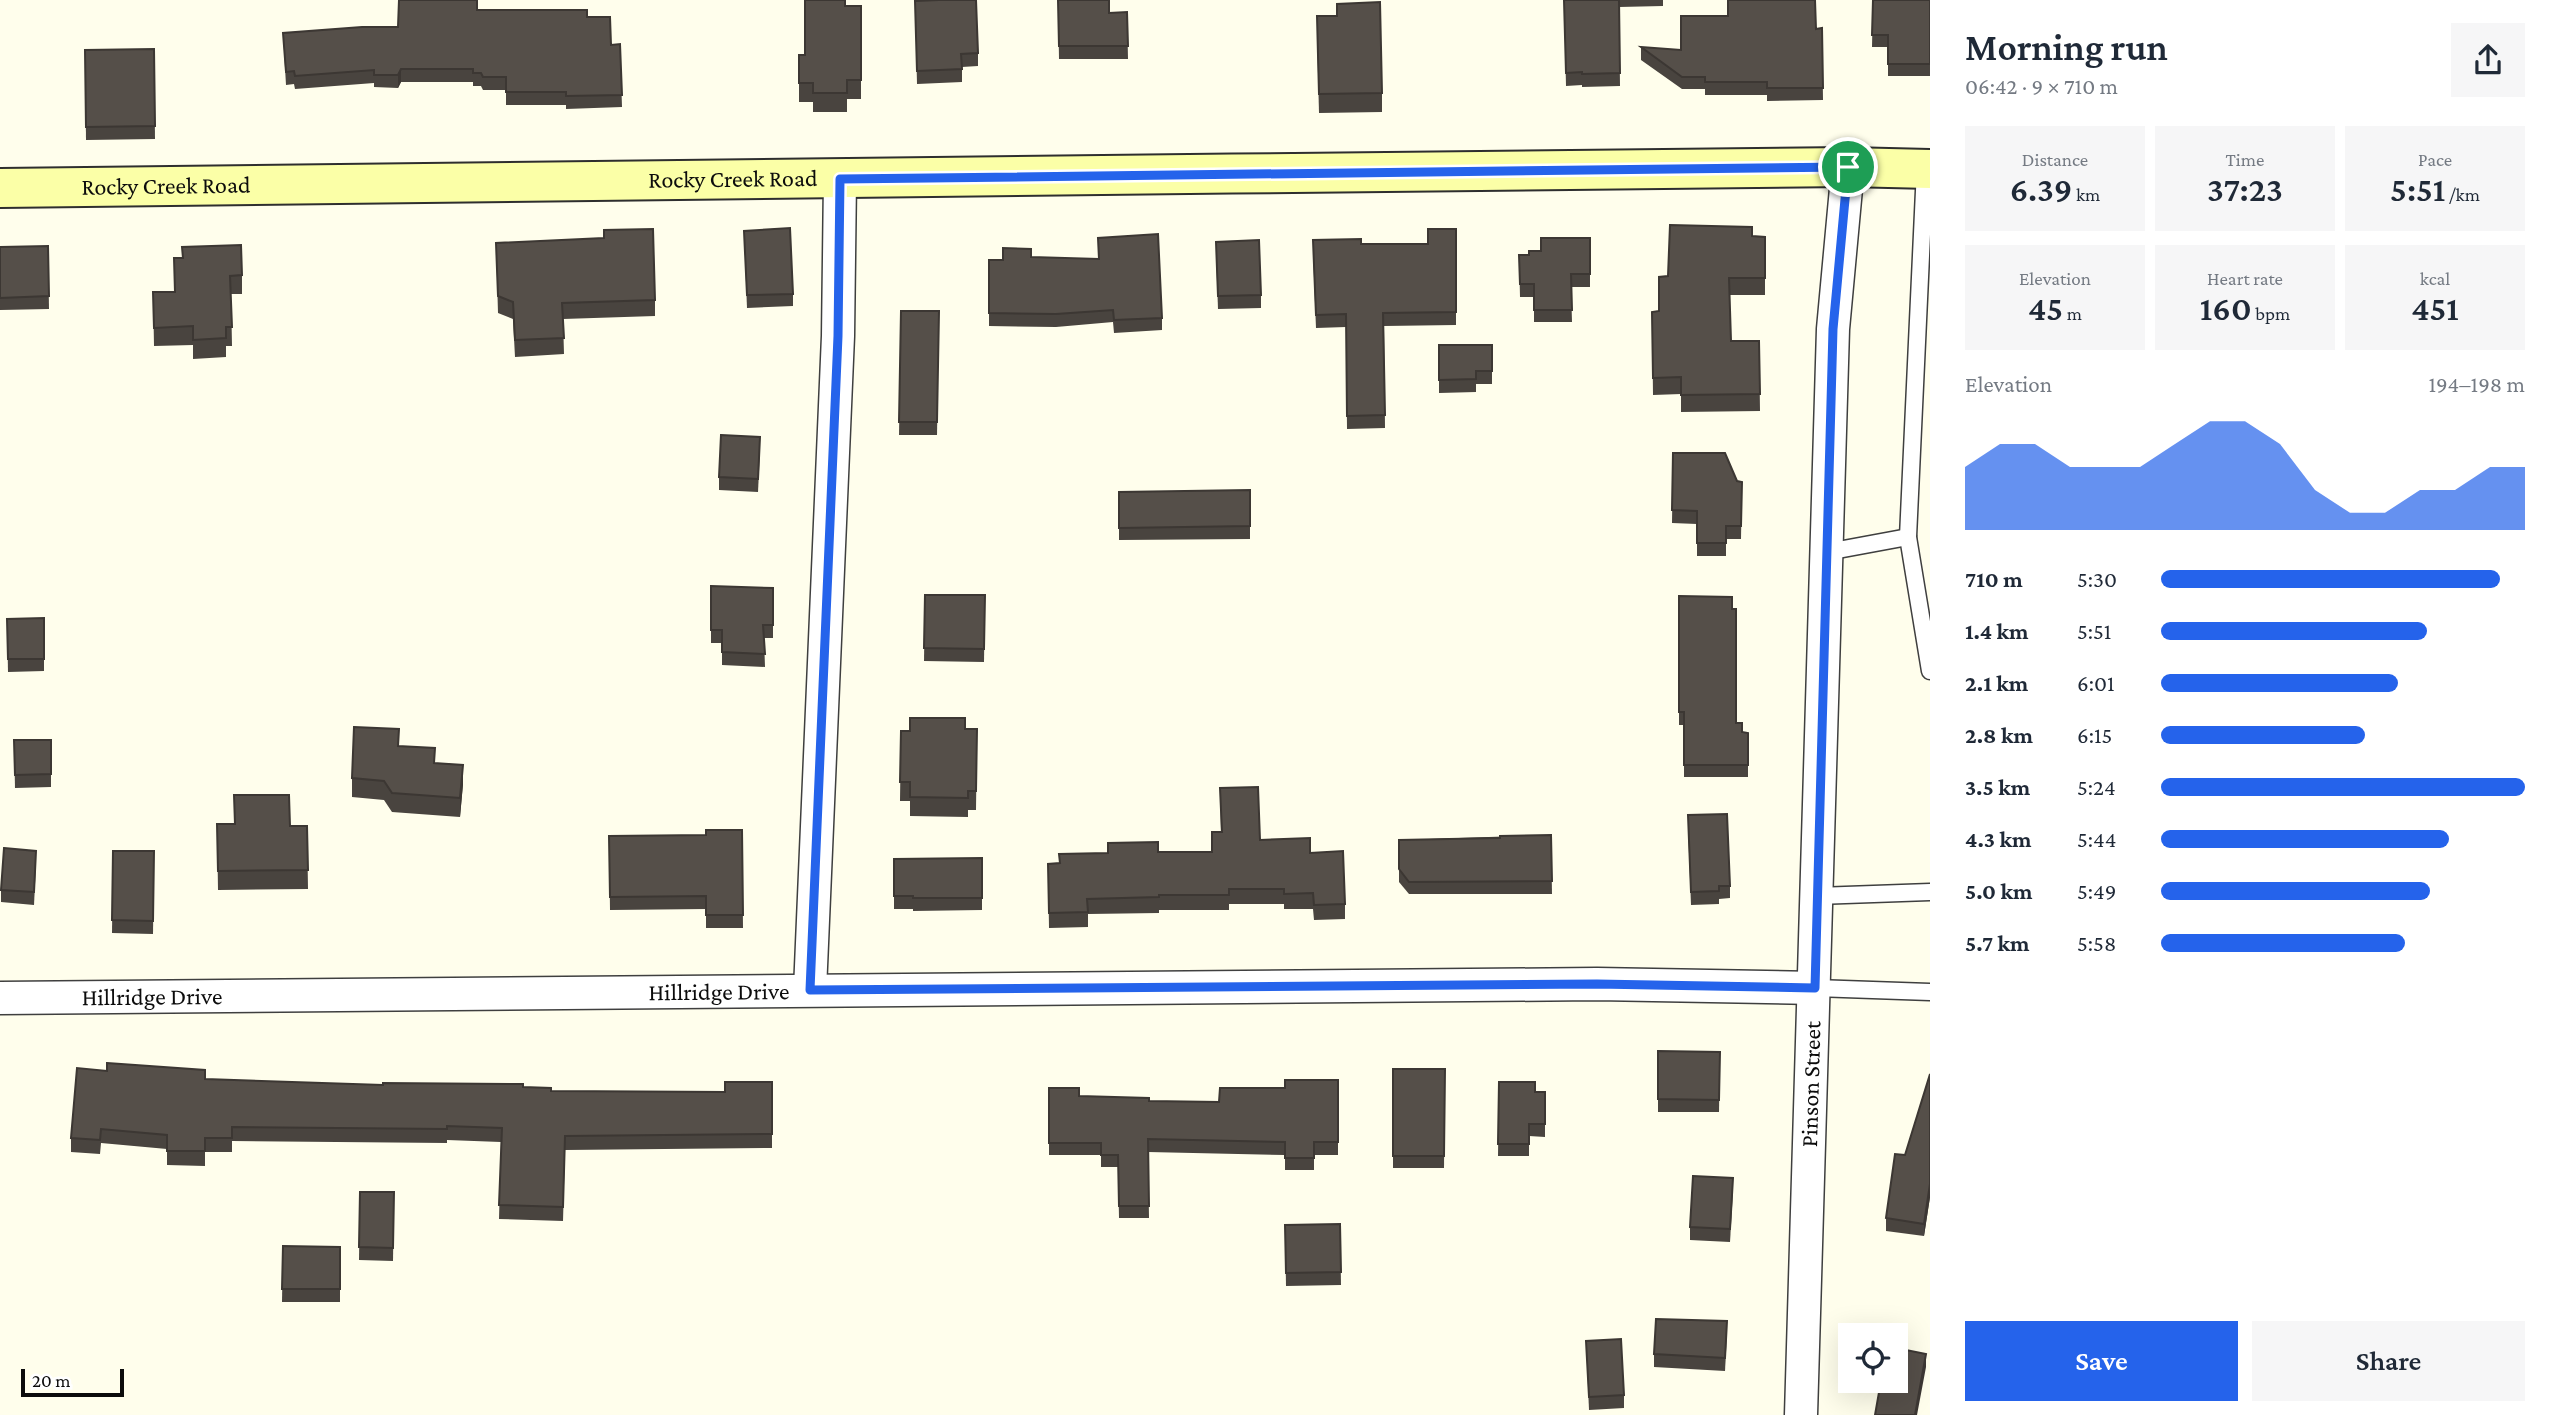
<!DOCTYPE html>
<meta charset="utf-8">
<style>
:root{--surface:#fff;--page:#f6f6f7;--text:#1f2937;--muted:#747a83;--accent:#2563eb}
body{margin:0;font-family:"Crimson Pro",serif;background:var(--page);color:var(--text);height:100vh;display:flex;flex-direction:column;font-size:26px;white-space:nowrap}
*{box-sizing:border-box;margin:0}
p{font-size:23px;color:var(--muted)}
.icon{flex:none;width:38px;height:38px;fill:none;stroke:currentColor;stroke-width:2;stroke-linecap:round;stroke-linejoin:round}
.map{position:relative;flex:1;overflow:hidden}
.panel{display:flex;flex-direction:column;background:var(--surface);width:630px}
.panel>*{flex:none}
.buttons{position:absolute;left:1838px;top:1323px;display:grid;gap:14px}
.buttons a{display:grid;place-items:center;width:70px;height:70px;border-radius:0px;background:var(--surface);box-shadow:0 7px 28px #0002;font-size:35px}
.scale{position:absolute;left:21px;bottom:18px;width:103px;box-sizing:border-box;padding-left:7px;border:4px solid #0c0c0c;border-top:0;font-size:19px;line-height:24px;white-space:nowrap;color:#0c0c0c;-webkit-text-stroke:5px #fff;paint-order:stroke}
.pin{position:absolute;display:grid;place-items:center;width:60px;height:60px;color:#fff;margin:-30px;border:4px solid #fff;border-radius:50%;box-shadow:0 2px 7px #0007}
.round{display:grid;place-items:center;flex:none;width:74px;height:74px;border-radius:0px;background:var(--page)}
.overview{display:flex;align-items:center;justify-content:space-between;height:119px;padding:0 35px}
h1{font-size:38px;font-weight:600;line-height:52px}
.figures{display:grid;grid-template-columns:repeat(3,1fr);gap:10px;height:119px;padding:7px 35px}
.figures div{display:grid;align-content:center;border-radius:0px;background:var(--page);text-align:center}
.figures b{font-size:35px;font-weight:600}
.figures small{font-size:19px;font-weight:400}
.figures p{font-size:19px}
.chart{height:196px;padding:14px 35px}
.chart p{display:flex;justify-content:space-between}
.chart svg{width:100%;height:126px;margin-top:7px;fill:var(--accent);opacity:.7}
.action{display:flex;gap:14px;margin-top:auto;padding:14px 35px}
.action a{flex:1;height:80px;border-radius:0px;background:var(--accent);color:#fff;font-size:28px;font-weight:600;line-height:80px;text-align:center}
.action a+a{background:var(--page);color:var(--text)}
ul{padding:0 35px;list-style:none;font-size:23px}
li{display:grid;grid-template-columns:112px 84px 1fr;align-items:center;height:52px}
li i{height:18px;border-radius:9px;background:var(--accent)}
main{display:flex;flex:1;min-height:0}
.map>svg:first-child{display:block}
</style>
<main>
<div class="map">
<svg width="1930" height="1415" viewBox="0 0 1930 1415">
<rect width="100%" height="100%" fill="#fffeec"/>
<g fill="none" stroke-linecap="round" stroke-linejoin="round">
<defs>
<g id="lane">
<polyline points="1925,169 1908,537 1930,671"/>
<polyline points="1827,552 1908,537"/>
<polyline points="1817,896 1930,892"/>
<polyline points="1815,988 1930,992"/>
</g>
<g id="street">
<polyline points="810,990 838,336 840,179"/>
<path id="s1" d="M0,998L1597,984L1815,988"/>
<path id="s2" d="M1801,1415L1833,329L1848,167"/>
</g>
<g id="secondary">
<path id="s3" d="M0,188C616,179 1232,174 1848,167L1930,169"/>
</g>
</defs>
<use href="#lane" stroke="#3f3f3f" stroke-width="19"/>
<use href="#street" stroke="#3f3f3f" stroke-width="35"/>
<use href="#secondary" stroke="#2e2e2e" stroke-width="42"/>
<use href="#lane" stroke="#fff" stroke-width="16"/>
<use href="#street" stroke="#fff" stroke-width="32"/>
<use href="#secondary" stroke="#fbffa7" stroke-width="38"/>
</g>
<g fill="#49443f">
<polygon points="1058,0 1109,13 1127,12 1128,59 1059,59"/>
<polygon points="1564,0 1663,0 1663,6 1619,7 1620,86 1582,87 1582,85 1566,86"/>
<polygon points="1873,0 1930,0 1930,76 1888,76 1888,47 1872,47"/>
<polygon points="915,1 978,53 978,66 962,67 962,82 917,84"/>
<polygon points="845,6 861,6 861,99 847,99 847,112 813,112 813,102 799,102 799,55 805,55"/>
<polygon points="477,10 587,17 611,45 620,44 622,107 566,109 566,105 506,105 506,90 483,90 481,86 473,86 473,82 401,82 398,88 374,87 374,83 295,89 294,84 286,85 283,33 398,27"/>
<polygon points="1822,28 1823,100 1767,101 1767,95 1705,95 1705,89 1682,89 1641,60 1641,47 1681,50"/>
<polygon points="1317,35 1382,93 1382,112 1319,113"/>
<polygon points="154,49 155,139 86,140 85,50"/>
<polygon points="1456,229 1456,325 1384,326 1385,428 1347,429 1346,327 1316,328 1313,253 1428,244"/>
<polygon points="744,231 793,294 793,306 747,308"/>
<polygon points="1752,236 1765,237 1765,295 1729,295 1731,341 1759,341 1760,411 1681,412 1681,394 1653,395 1652,312 1659,311 1668,276"/>
<polygon points="1098,238 1162,318 1162,330 1114,333 1113,322 1056,327 989,326 989,260 1003,260 1031,257 1098,259"/>
<polygon points="1590,238 1590,287 1571,287 1572,322 1534,322 1534,297 1520,297 1519,255 1529,255"/>
<polygon points="496,243 655,300 655,316 563,319 564,354 515,357 513,319 498,313"/>
<polygon points="48,246 49,309 0,310 0,247"/>
<polygon points="1216,254 1261,295 1261,308 1218,309"/>
<polygon points="174,258 242,275 242,294 231,294 232,346 226,346 226,357 193,359 193,345 154,346 153,292 175,292"/>
<polygon points="901,311 939,311 937,435 899,435"/>
<polygon points="1439,345 1492,345 1492,384 1476,384 1476,392 1439,393"/>
<polygon points="760,450 758,492 719,490 719,477"/>
<polygon points="1673,453 1737,481 1742,482 1741,539 1726,539 1726,556 1697,556 1697,524 1672,523"/>
<polygon points="1250,490 1250,539 1119,540 1119,492"/>
<polygon points="711,586 773,588 773,638 764,638 765,667 722,665 722,643 711,643"/>
<polygon points="925,595 985,595 984,662 924,661"/>
<polygon points="1679,596 1736,723 1742,732 1748,733 1748,777 1684,777 1684,725 1679,725"/>
<polygon points="44,618 44,671 8,672 7,619"/>
<polygon points="977,729 976,810 968,810 968,817 910,816 910,801 900,801 901,731"/>
<polygon points="14,740 51,740 51,787 15,788"/>
<polygon points="399,746 435,763 463,784 460,817 392,812 384,800 352,797 352,778"/>
<polygon points="1220,788 1260,840 1310,853 1345,904 1345,919 1314,920 1313,909 1284,909 1284,904 1229,904 1229,910 1159,910 1159,913 1088,914 1088,927 1049,928 1048,864 1158,852 1212,852 1221,832"/>
<polygon points="217,824 290,826 307,826 308,889 218,890"/>
<polygon points="1688,828 1730,886 1730,898 1719,899 1719,904 1691,905"/>
<polygon points="742,830 743,928 706,928 706,909 610,910 609,836 706,835"/>
<polygon points="1551,835 1552,894 1409,894 1399,882 1399,840"/>
<polygon points="113,851 154,851 153,934 112,933"/>
<polygon points="982,858 982,910 913,911 913,909 894,909 894,859"/>
<polygon points="36,864 34,905 1,902 1,890"/>
<polygon points="1658,1051 1720,1052 1719,1112 1658,1112"/>
<polygon points="1393,1069 1445,1069 1444,1168 1393,1168"/>
<polygon points="1930,1074 1930,1197 1924,1236 1886,1231 1886,1218"/>
<polygon points="205,1079 383,1085 523,1087 551,1091 725,1092 772,1082 772,1148 565,1150 563,1221 499,1219 501,1142 447,1140 447,1143 232,1141 232,1152 205,1152 205,1166 167,1165 167,1149 101,1143 100,1154 71,1152 71,1138"/>
<polygon points="1338,1080 1338,1155 1314,1155 1314,1170 1285,1170 1285,1155 1148,1152 1149,1218 1119,1218 1118,1167 1101,1167 1101,1155 1049,1155 1049,1088 1079,1096 1149,1101 1219,1102 1285,1088"/>
<polygon points="1499,1082 1535,1092 1545,1092 1545,1137 1529,1136 1529,1156 1498,1156"/>
<polygon points="1733,1191 1730,1242 1690,1240 1690,1227"/>
<polygon points="360,1192 394,1192 393,1261 359,1260"/>
<polygon points="1340,1224 1341,1285 1286,1286 1285,1225"/>
<polygon points="283,1246 340,1247 340,1302 282,1302"/>
<polygon points="1727,1334 1725,1371 1654,1367 1654,1354"/>
<polygon points="1586,1341 1624,1395 1624,1408 1589,1410"/>
</g>
<g fill="#3c3733">
<polygon points="401,69 401,82 398,88 398,75"/>
<polygon points="463,765 463,784 460,817 460,798"/>
<polygon points="1930,1184 1930,1197 1924,1236 1924,1224"/>
<polygon points="1926,1354 1926,1367 1917,1415 1915,1415"/>
</g>
<g fill="#554f49" stroke="#3c3733" stroke-width="2">
<polygon points="399,0 477,0 477,10 587,10 587,17 610,17 611,45 620,44 622,95 566,96 566,92 506,92 506,77 483,77 481,73 473,73 473,69 401,69 398,75 374,75 374,70 295,76 294,71 286,72 283,33 362,27 398,27"/>
<polygon points="805,0 845,0 845,6 861,6 861,80 847,80 847,93 813,93 813,83 799,83 799,55 805,55"/>
<polygon points="939,0 976,0 978,53 961,54 962,69 917,71 915,1"/>
<polygon points="1058,0 1109,0 1109,13 1127,12 1128,46 1059,46"/>
<polygon points="1564,0 1619,0 1620,73 1582,74 1582,72 1566,73"/>
<polygon points="1728,0 1815,0 1816,29 1822,28 1823,88 1767,88 1767,82 1705,82 1705,77 1682,77 1641,47 1681,50 1681,16 1728,16"/>
<polygon points="1873,0 1930,0 1930,64 1888,64 1888,35 1872,35"/>
<polygon points="1380,2 1382,93 1319,94 1317,16 1337,16 1337,4"/>
<polygon points="154,49 155,126 86,127 85,50"/>
<polygon points="1670,225 1752,227 1752,236 1765,237 1765,278 1729,278 1731,341 1759,341 1760,394 1681,395 1681,377 1653,378 1652,312 1659,311 1659,277 1668,276"/>
<polygon points="790,228 793,294 747,295 744,231"/>
<polygon points="653,229 655,300 562,303 564,338 515,340 513,302 498,296 496,243 604,238 604,230"/>
<polygon points="1428,229 1456,229 1456,312 1383,313 1385,415 1347,416 1346,314 1316,315 1313,240 1361,239 1361,244 1428,244"/>
<polygon points="1158,234 1162,318 1114,320 1113,310 1056,314 989,313 989,260 1003,260 1003,248 1031,249 1031,257 1099,259 1098,238"/>
<polygon points="1541,238 1590,238 1590,274 1571,274 1572,310 1534,310 1534,284 1520,284 1519,255 1529,255 1529,251 1541,251"/>
<polygon points="1259,240 1261,295 1218,296 1216,242"/>
<polygon points="241,245 242,275 230,276 232,327 226,327 226,338 193,340 193,326 154,328 153,292 175,292 174,258 183,258 182,247"/>
<polygon points="48,246 49,296 0,298 0,247"/>
<polygon points="901,311 939,311 937,422 899,422"/>
<polygon points="1439,345 1492,345 1492,371 1476,371 1476,379 1439,380"/>
<polygon points="721,435 760,437 758,479 719,477"/>
<polygon points="1673,453 1725,453 1737,481 1742,482 1741,526 1726,526 1726,543 1697,543 1697,511 1672,510"/>
<polygon points="1250,490 1250,526 1119,528 1119,492"/>
<polygon points="711,586 773,588 773,625 763,625 765,654 722,652 722,630 711,630"/>
<polygon points="925,595 985,595 984,649 924,648"/>
<polygon points="1679,596 1732,597 1732,609 1736,609 1736,723 1742,723 1742,732 1748,733 1748,765 1684,765 1684,712 1679,712"/>
<polygon points="44,618 44,659 8,659 7,619"/>
<polygon points="910,718 965,718 965,729 977,729 976,791 968,791 968,798 910,797 910,782 900,782 901,731 910,731"/>
<polygon points="354,727 399,729 398,746 435,748 434,763 463,765 460,798 392,793 384,781 352,778"/>
<polygon points="14,740 51,740 51,774 15,775"/>
<polygon points="1258,787 1260,840 1310,838 1310,853 1343,851 1345,904 1314,905 1313,893 1284,894 1284,889 1229,889 1229,895 1159,895 1159,897 1087,899 1088,912 1049,913 1048,864 1060,863 1059,854 1108,853 1108,843 1158,842 1158,852 1212,852 1212,832 1222,832 1220,788"/>
<polygon points="234,795 289,795 290,826 307,826 308,870 218,871 217,824 235,824"/>
<polygon points="1727,814 1730,886 1719,886 1719,891 1691,892 1688,815"/>
<polygon points="706,830 742,830 743,915 706,915 706,896 610,897 609,836 706,835"/>
<polygon points="1551,835 1552,881 1409,882 1399,869 1399,840 1500,838 1500,836"/>
<polygon points="4,848 36,851 34,892 1,890"/>
<polygon points="113,851 154,851 153,921 112,920"/>
<polygon points="982,858 982,898 913,898 913,896 894,896 894,859"/>
<polygon points="1658,1051 1720,1052 1719,1100 1658,1099"/>
<polygon points="107,1063 205,1070 205,1079 383,1085 383,1083 523,1084 523,1087 551,1088 551,1091 725,1092 725,1082 772,1082 772,1134 565,1136 563,1207 499,1205 502,1128 447,1126 447,1129 232,1127 232,1138 205,1138 205,1151 167,1151 167,1135 101,1129 100,1140 71,1138 77,1068 107,1071"/>
<polygon points="1393,1069 1445,1069 1444,1156 1393,1156"/>
<polygon points="1930,1074 1930,1184 1924,1224 1886,1218 1895,1154 1905,1155"/>
<polygon points="1285,1080 1338,1080 1338,1142 1314,1142 1314,1158 1285,1158 1285,1142 1148,1139 1149,1206 1119,1206 1118,1155 1101,1155 1101,1143 1049,1143 1049,1088 1079,1088 1079,1096 1149,1098 1149,1101 1219,1102 1220,1088 1285,1088"/>
<polygon points="1499,1082 1535,1082 1535,1092 1545,1092 1545,1124 1529,1124 1529,1144 1498,1144"/>
<polygon points="1693,1176 1733,1178 1730,1229 1690,1227"/>
<polygon points="360,1192 394,1192 393,1248 359,1247"/>
<polygon points="1340,1224 1341,1272 1286,1273 1285,1225"/>
<polygon points="283,1246 340,1247 340,1289 282,1289"/>
<polygon points="1656,1319 1727,1321 1725,1358 1654,1354"/>
<polygon points="1621,1339 1624,1395 1589,1397 1586,1341"/>
<polygon points="1896,1348 1926,1354 1915,1415 1875,1415 1881,1381 1895,1381"/>
</g>
<g fill="none" stroke-linecap="round" stroke-linejoin="round">
<defs>
<polygon id="route" points="1848,167 1833,329 1815,988 1597,984 810,990 838,336 840,179"/>
</defs>
<use href="#route" stroke="#fff" stroke-width="14"/>
<use href="#route" stroke="#2563eb" stroke-width="9"/>
</g>
<g text-anchor="middle" stroke-width="7" stroke-linejoin="round" paint-order="stroke">
<g font-size="24" fill="#0c0c0c" stroke="#fff">
<text dy="8" stroke="none"><textPath href="#s3" startOffset="733">Rocky Creek Road</textPath></text>
<text dy="8" stroke="none"><textPath href="#s3" startOffset="166">Rocky Creek Road</textPath></text>
<text dy="8" stroke="none"><textPath href="#s1" startOffset="719">Hillridge Drive</textPath></text>
<text dy="8" stroke="none"><textPath href="#s1" startOffset="152">Hillridge Drive</textPath></text>
<text dy="8" stroke="none"><textPath href="#s2" startOffset="331">Pinson Street</textPath></text>
</g>
</g>
</svg>
<div class="buttons">
<a><svg class="icon" aria-label="locate" viewBox="0 0 24 24"><circle cx="12" cy="12" r="6"/><path d="M12 2v4M12 18v4M2 12h4M18 12h4"/></svg></a>
</div>
<div class="scale">20 m</div>
<div class="pin" style="left:1848px;top:167px;background:#1e9e55"><svg class="icon" aria-label="arrive" viewBox="0 0 24 24"><path d="M6 21V4h12l-3 4 3 4H6"/></svg></div>
</div>
<section class="panel">
<div class="overview"><div><h1>Morning run</h1><p>06:42 · 9 × 710 m</p></div><a class="round"><svg class="icon" aria-label="share" viewBox="0 0 24 24"><path d="M12 15V3M7 8l5-5 5 5M5 13v7h14v-7"/></svg></a></div>
<div class="figures">
<div><p>Distance</p><b>6.39<small> km</small></b></div>
<div><p>Time</p><b>37:23</b></div>
<div><p>Pace</p><b>5:51<small> /km</small></b></div>
</div>
<div class="figures">
<div><p>Elevation</p><b>45<small> m</small></b></div>
<div><p>Heart rate</p><b>160<small> bpm</small></b></div>
<div><p>kcal</p><b>451</b></div>
</div>
<div class="chart"><p><span>Elevation</span>194–198 m</p>
<svg viewBox="0 0 160 44" preserveAspectRatio="none"><path d="M0 44V22L10 14L20 14L30 22L40 22L50 22L60 14L70 6L80 6L90 14L100 30L110 38L120 38L130 30L140 30L150 22L160 22V44z"/></svg>
</div>
<ul>
<li><b>710 m</b>5:30<i style="width:93%"></i></li>
<li><b>1.4 km</b>5:51<i style="width:73%"></i></li>
<li><b>2.1 km</b>6:01<i style="width:65%"></i></li>
<li><b>2.8 km</b>6:15<i style="width:56%"></i></li>
<li><b>3.5 km</b>5:24<i style="width:100%"></i></li>
<li><b>4.3 km</b>5:44<i style="width:79%"></i></li>
<li><b>5.0 km</b>5:49<i style="width:74%"></i></li>
<li><b>5.7 km</b>5:58<i style="width:67%"></i></li>
</ul>
<div class="action"><a>Save</a><a>Share</a></div>
</section>
</main>
